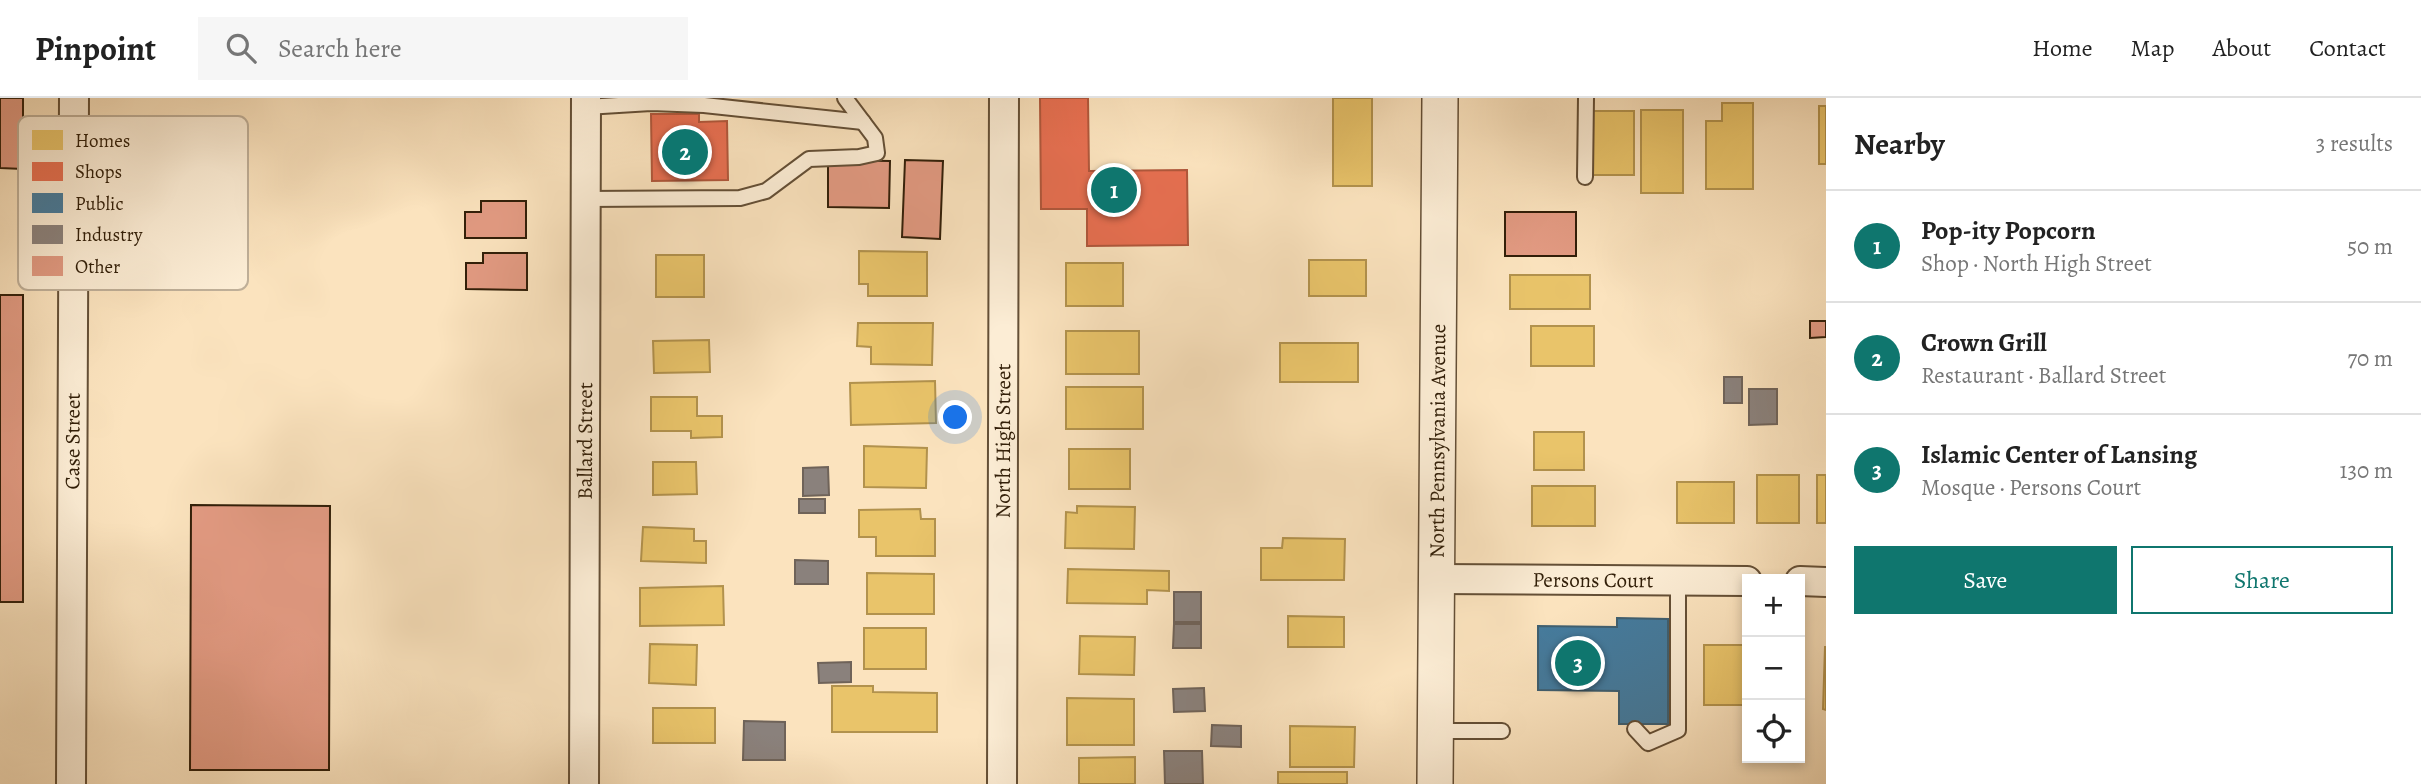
<!DOCTYPE html>
<html lang="en">
<head>
<meta charset="utf-8">
<style>
	:root { --surface:#fff; --page:#f6f6f6; --text:#222; --muted:#767676; --line:#e0e0e0; --accent:#0f766e }
	body { margin:0; font-family:Alegreya,serif; background:var(--page); color:var(--text) }
	.controls { position:absolute; right:21px; bottom:21px; display:grid; overflow:hidden; border-radius:0px; box-shadow:0 4px 10px #0003 }
	.controls button { width:63px; height:63px; display:grid; place-items:center; padding:0; border:0; border-bottom:2px solid var(--line); background:var(--surface); color:var(--text); font:35px sans-serif }
	.you { position:absolute; left:956px; top:320px; width:24px; height:24px; margin:-18px; border:5px solid #fff; border-radius:50%; background:#1a73e8; box-shadow:0 0 0 10px #1a73e833 }
	.badge { display:grid; place-items:center; width:46px; height:46px; border-radius:50%; background:var(--accent); color:#fff; font-size:23px; font-weight:700 }
	.pin { position:absolute; translate:-50% -50%; border:4px solid #fff; box-shadow:0 2px 7px #0006 }
	.list { margin:0; padding:0; list-style:none }
	h2 { display:flex; justify-content:space-between; align-items:center; height:91px; margin:0; padding:0 28px; font-size:30px }
	h2 small { font-size:23px; font-weight:400; color:var(--muted) }
	.list li { display:grid; grid-template-columns:46px 1fr auto; gap:21px; align-items:center; box-sizing:border-box; height:112px; padding:0 28px; border-top:2px solid var(--line) }
	.list b { display:block; font-size:26px; white-space:nowrap }
	.list p { margin:0; font-size:23px; white-space:nowrap; color:var(--muted) }
	.list em { font-size:23px; font-style:normal; color:var(--muted) }
	.actions { display:flex; gap:14px; padding:21px 28px }
	.actions a { flex:1; padding:16px 0; border:2px solid var(--accent); border-radius:0px; text-align:center; font-size:24px; color:var(--accent) }
	.actions .main { background:var(--accent); color:#fff }
	.icon { flex:none; width:38px; height:38px; fill:none; stroke:currentColor; stroke-width:2; stroke-linecap:round; stroke-linejoin:round }
	.map { position:relative; flex:none; width:1826px; height:686px; overflow:hidden }
	header { display:flex; align-items:center; gap:42px; box-sizing:border-box; height:98px; padding:0 35px; background:var(--surface); border-bottom:2px solid var(--line) }
	header strong { font-size:33px }
	nav { display:flex; gap:38px; margin-inline-start:auto; font-size:24px }
	.search { width:490px; height:63px; background:var(--page); display:flex; align-items:center; gap:18px; box-sizing:border-box; padding:0 24px; border-radius:0px; color:var(--muted); font-size:26px }
	main { display:flex }
	aside { flex:1; background:var(--surface) }
	.map>svg:first-child { display:block }
	.homes { fill:#e9c46a; stroke:#b2924d; stroke-width:2 }
	.shops { fill:#e76f51; stroke:#b0573b; stroke-width:2 }
	.public { fill:#457b9d; stroke:#3f5f70; stroke-width:2 }
	.industry { fill:#8a817c; stroke:#6f6359; stroke-width:2 }
	.building { fill:#e29a82; stroke:#311e08; stroke-width:2 }
	.lines { fill:none; stroke-linecap:round; stroke-linejoin:round }
	.service-casing { stroke:#644f36; stroke-width:18 }
	.minor-casing { stroke:#644f36; stroke-width:32 }
	.tertiary-casing { stroke:#644f36; stroke-width:38 }
	.service { stroke:#fcedd5; stroke-width:14 }
	.minor { stroke:#fcedd5; stroke-width:28 }
	.tertiary { stroke:#fcedd5; stroke-width:35 }
	.labels { text-anchor:middle; dominant-baseline:central; stroke-width:7; stroke-linejoin:round; paint-order:stroke }
	.street-label { font-size:21px; fill:#311e08; stroke:#fcedd5 }
	.key { fill:#fcedd5; stroke:#bfaf98; stroke-width:2 }
	.key-label { font-size:19px; fill:#311e08 }
</style>
</head>
<body>
<header>
<strong>Pinpoint</strong>
<div class="search"><svg class="icon" aria-label="search" viewBox="0 0 24 24"><circle cx="10" cy="10" r="6"/><path d="M15 15l6 6"/></svg>Search here</div>
<nav><a>Home</a><a>Map</a><a>About</a><a>Contact</a></nav>
</header>
<main>
<div class="map">
<svg width="1826" height="686" viewBox="0 0 1826 686">
	<rect width="100%" height="100%" fill="#fbe3be"/>
	<filter id="stains"><feTurbulence type="fractalNoise" baseFrequency=".00286" numOctaves="4"/><feColorMatrix values="0 0 0 0 .2 0 0 0 0 .09 0 0 0 0 .02 0 0 0 .5 -.17"/></filter>
	<radialGradient id="worn" r=".72"><stop offset=".6" stop-color="#630" stop-opacity="0"/><stop offset="1" stop-color="#630" stop-opacity=".3"/></radialGradient>
	<g class="homes">
		<rect x="1333" y="0" width="39" height="88"/>
		<polygon points="1722,5 1753,5 1753,91 1706,91 1706,23 1722,23"/>
		<rect x="1819" y="8" width="7" height="58"/>
		<rect x="1641" y="12" width="42" height="83"/>
		<rect x="1590" y="13" width="44" height="64"/>
		<polygon points="859,153 927,154 927,198 868,198 868,186 859,186"/>
		<rect x="656" y="157" width="48" height="42"/>
		<rect x="1309" y="162" width="57" height="36"/>
		<rect x="1066" y="165" width="57" height="43"/>
		<rect x="1510" y="177" width="80" height="34"/>
		<polygon points="858,225 933,225 932,267 871,266 871,249 857,248"/>
		<rect x="1531" y="228" width="63" height="40"/>
		<rect x="1066" y="233" width="73" height="43"/>
		<polygon points="709,242 710,274 654,275 653,243"/>
		<rect x="1280" y="245" width="78" height="39"/>
		<polygon points="935,283 936,325 851,327 850,285"/>
		<rect x="1066" y="289" width="77" height="42"/>
		<polygon points="651,299 697,299 697,318 722,318 722,339 691,340 691,333 651,333"/>
		<rect x="1534" y="334" width="50" height="38"/>
		<polygon points="864,348 927,350 926,390 864,389"/>
		<rect x="1069" y="351" width="61" height="40"/>
		<polygon points="653,364 696,364 697,396 653,397"/>
		<rect x="1757" y="377" width="42" height="48"/>
		<rect x="1817" y="377" width="9" height="48"/>
		<rect x="1677" y="384" width="57" height="41"/>
		<rect x="1532" y="388" width="63" height="40"/>
		<polygon points="1077,408 1135,409 1134,451 1065,450 1066,414 1077,415"/>
		<polygon points="920,411 921,421 935,421 935,458 876,458 876,439 859,439 859,412"/>
		<polygon points="643,429 694,431 694,443 706,443 706,465 641,463"/>
		<polygon points="1283,440 1345,441 1344,482 1261,482 1261,450 1282,450"/>
		<polygon points="1068,471 1169,473 1169,493 1147,492 1147,506 1067,505"/>
		<polygon points="867,475 934,476 934,516 867,516"/>
		<polygon points="723,488 724,527 640,528 640,490"/>
		<polygon points="1288,518 1344,519 1344,549 1288,549"/>
		<rect x="864" y="530" width="62" height="41"/>
		<polygon points="1080,538 1135,539 1134,577 1079,576"/>
		<polygon points="650,546 697,547 696,587 649,585"/>
		<rect x="1704" y="547" width="40" height="60"/>
		<polygon points="1825,549 1826,549 1826,612 1823,611"/>
		<polygon points="832,588 873,588 873,594 937,595 937,634 832,634"/>
		<polygon points="1067,600 1134,601 1134,647 1067,647"/>
		<rect x="653" y="610" width="62" height="35"/>
		<polygon points="1290,628 1355,629 1354,669 1290,669"/>
		<polygon points="1135,659 1135,686 1079,686 1079,660"/>
		<rect x="1278" y="674" width="69" height="12"/>
	</g>
	<g class="shops">
		<polygon points="1040,0 1088,0 1089,73 1187,72 1188,147 1087,148 1087,111 1041,111"/>
		<polygon points="651,16 699,16 699,24 727,23 728,82 652,83"/>
	</g>
	<polygon class="public" points="1617,520 1668,521 1668,626 1619,626 1619,593 1538,592 1538,528 1617,529"/>
	<g class="industry">
		<rect x="1724" y="279" width="18" height="26"/>
		<polygon points="1749,291 1777,291 1777,326 1749,327"/>
		<polygon points="828,369 829,397 803,398 803,370"/>
		<rect x="799" y="401" width="26" height="14"/>
		<polygon points="795,462 828,463 828,486 795,486"/>
		<rect x="1174" y="494" width="27" height="30"/>
		<polygon points="1174,526 1201,526 1201,550 1173,550"/>
		<polygon points="851,564 851,584 819,585 818,565"/>
		<polygon points="1204,590 1205,613 1174,614 1173,591"/>
		<polygon points="744,623 785,624 785,662 743,662"/>
		<polygon points="1212,627 1241,628 1241,649 1211,648"/>
		<polygon points="1164,653 1202,653 1203,686 1165,686"/>
	</g>
	<g class="building">
		<polygon points="0,0 23,0 23,71 0,70"/>
		<polygon points="828,62 890,63 889,110 828,109"/>
		<polygon points="905,62 943,63 940,141 902,139"/>
		<polygon points="481,103 526,103 526,140 465,140 465,114 481,114"/>
		<rect x="1505" y="114" width="71" height="44"/>
		<polygon points="483,155 527,155 527,192 466,191 466,165 483,165"/>
		<rect x="0" y="197" width="23" height="307"/>
		<polygon points="1810,223 1826,223 1826,239 1810,240"/>
		<polygon points="191,407 330,408 329,672 190,672"/>
	</g>
	<g class="lines">
		<defs>
			<g id="service">
				<polyline points="586,9 651,5 704,7 863,24"/>
				<polyline points="1585,79 1586,0"/>
				<polyline points="586,101 740,100 766,93 809,61 859,59 877,55 875,40 845,0"/>
				<polyline points="1635,631 1648,645 1678,632 1678,482"/>
				<polyline points="1436,633 1502,633"/>
			</g>
			<g id="minor">
				<path id="s1" d="M 1437,481 L 1747,483"/>
				<polyline points="1800,483 1826,484"/>
				<path id="s2" d="M 71,686 L 74,0"/>
				<path id="s3" d="M 584,686 L 586,0"/>
				<path id="s4" d="M 1002,686 L 1004,0"/>
			</g>
			<g id="tertiary">
				<path id="s5" d="M 1435,686 L 1440,0"/>
			</g>
		</defs>
		<use href="#service" class="service-casing"/>
		<use href="#minor" class="minor-casing"/>
		<use href="#tertiary" class="tertiary-casing"/>
		<use href="#service" class="service"/>
		<use href="#minor" class="minor"/>
		<use href="#tertiary" class="tertiary"/>
	</g>
	<g class="labels">
		<g class="street-label">
			<text stroke="none"><textPath href="#s2" startOffset="343">Case Street</textPath></text>
			<text stroke="none"><textPath href="#s3" startOffset="343">Ballard Street</textPath></text>
			<text stroke="none"><textPath href="#s4" startOffset="343">North High Street</textPath></text>
			<text stroke="none"><textPath href="#s5" startOffset="343">North Pennsylvania Avenue</textPath></text>
			<text stroke="none"><textPath href="#s1" startOffset="156">Persons Court</textPath></text>
		</g>
	</g>
	<rect x="18" y="18" width="230" height="174" rx="10" class="key"/>
	<rect x="32" y="32" width="31" height="20" fill="#e9c46a"/>
	<rect x="32" y="64" width="31" height="19" fill="#e76f51"/>
	<rect x="32" y="95" width="31" height="20" fill="#457b9d"/>
	<rect x="32" y="127" width="31" height="19" fill="#8a817c"/>
	<rect x="32" y="158" width="31" height="20" fill="#e29a82"/>
	<g class="key-label">
		<text x="75" y="49">Homes</text>
		<text x="75" y="80">Shops</text>
		<text x="75" y="112">Public</text>
		<text x="75" y="143">Industry</text>
		<text x="75" y="175">Other</text>
	</g>
	<rect width="100%" height="100%" filter="url(#stains)"/>
	<rect width="100%" height="100%" fill="url(#worn)"/>
</svg>
<div class="controls">
<button>+</button>
<button>−</button>
<button><svg class="icon" aria-label="locate" viewBox="0 0 24 24"><circle cx="12" cy="12" r="6"/><path d="M12 2v4M12 18v4M2 12h4M18 12h4"/></svg></button>
</div>
<div class="you"></div>
<div class="pin badge" style="left:1114px;top:92px">1</div>
<div class="pin badge" style="left:685px;top:54px">2</div>
<div class="pin badge" style="left:1578px;top:565px">3</div>
</div>
<aside>
<h2>Nearby<small>3 results</small></h2>
<ul class="list">
<li><span class="badge">1</span><div><b>Pop-ity Popcorn</b><p>Shop · North High Street</p></div><em>50 m</em></li>
<li><span class="badge">2</span><div><b>Crown Grill</b><p>Restaurant · Ballard Street</p></div><em>70 m</em></li>
<li><span class="badge">3</span><div><b>Islamic Center of Lansing</b><p>Mosque · Persons Court</p></div><em>130 m</em></li>
</ul>
<div class="actions"><a class="main">Save</a><a>Share</a></div>
</aside>
</main>
</body>
</html>
